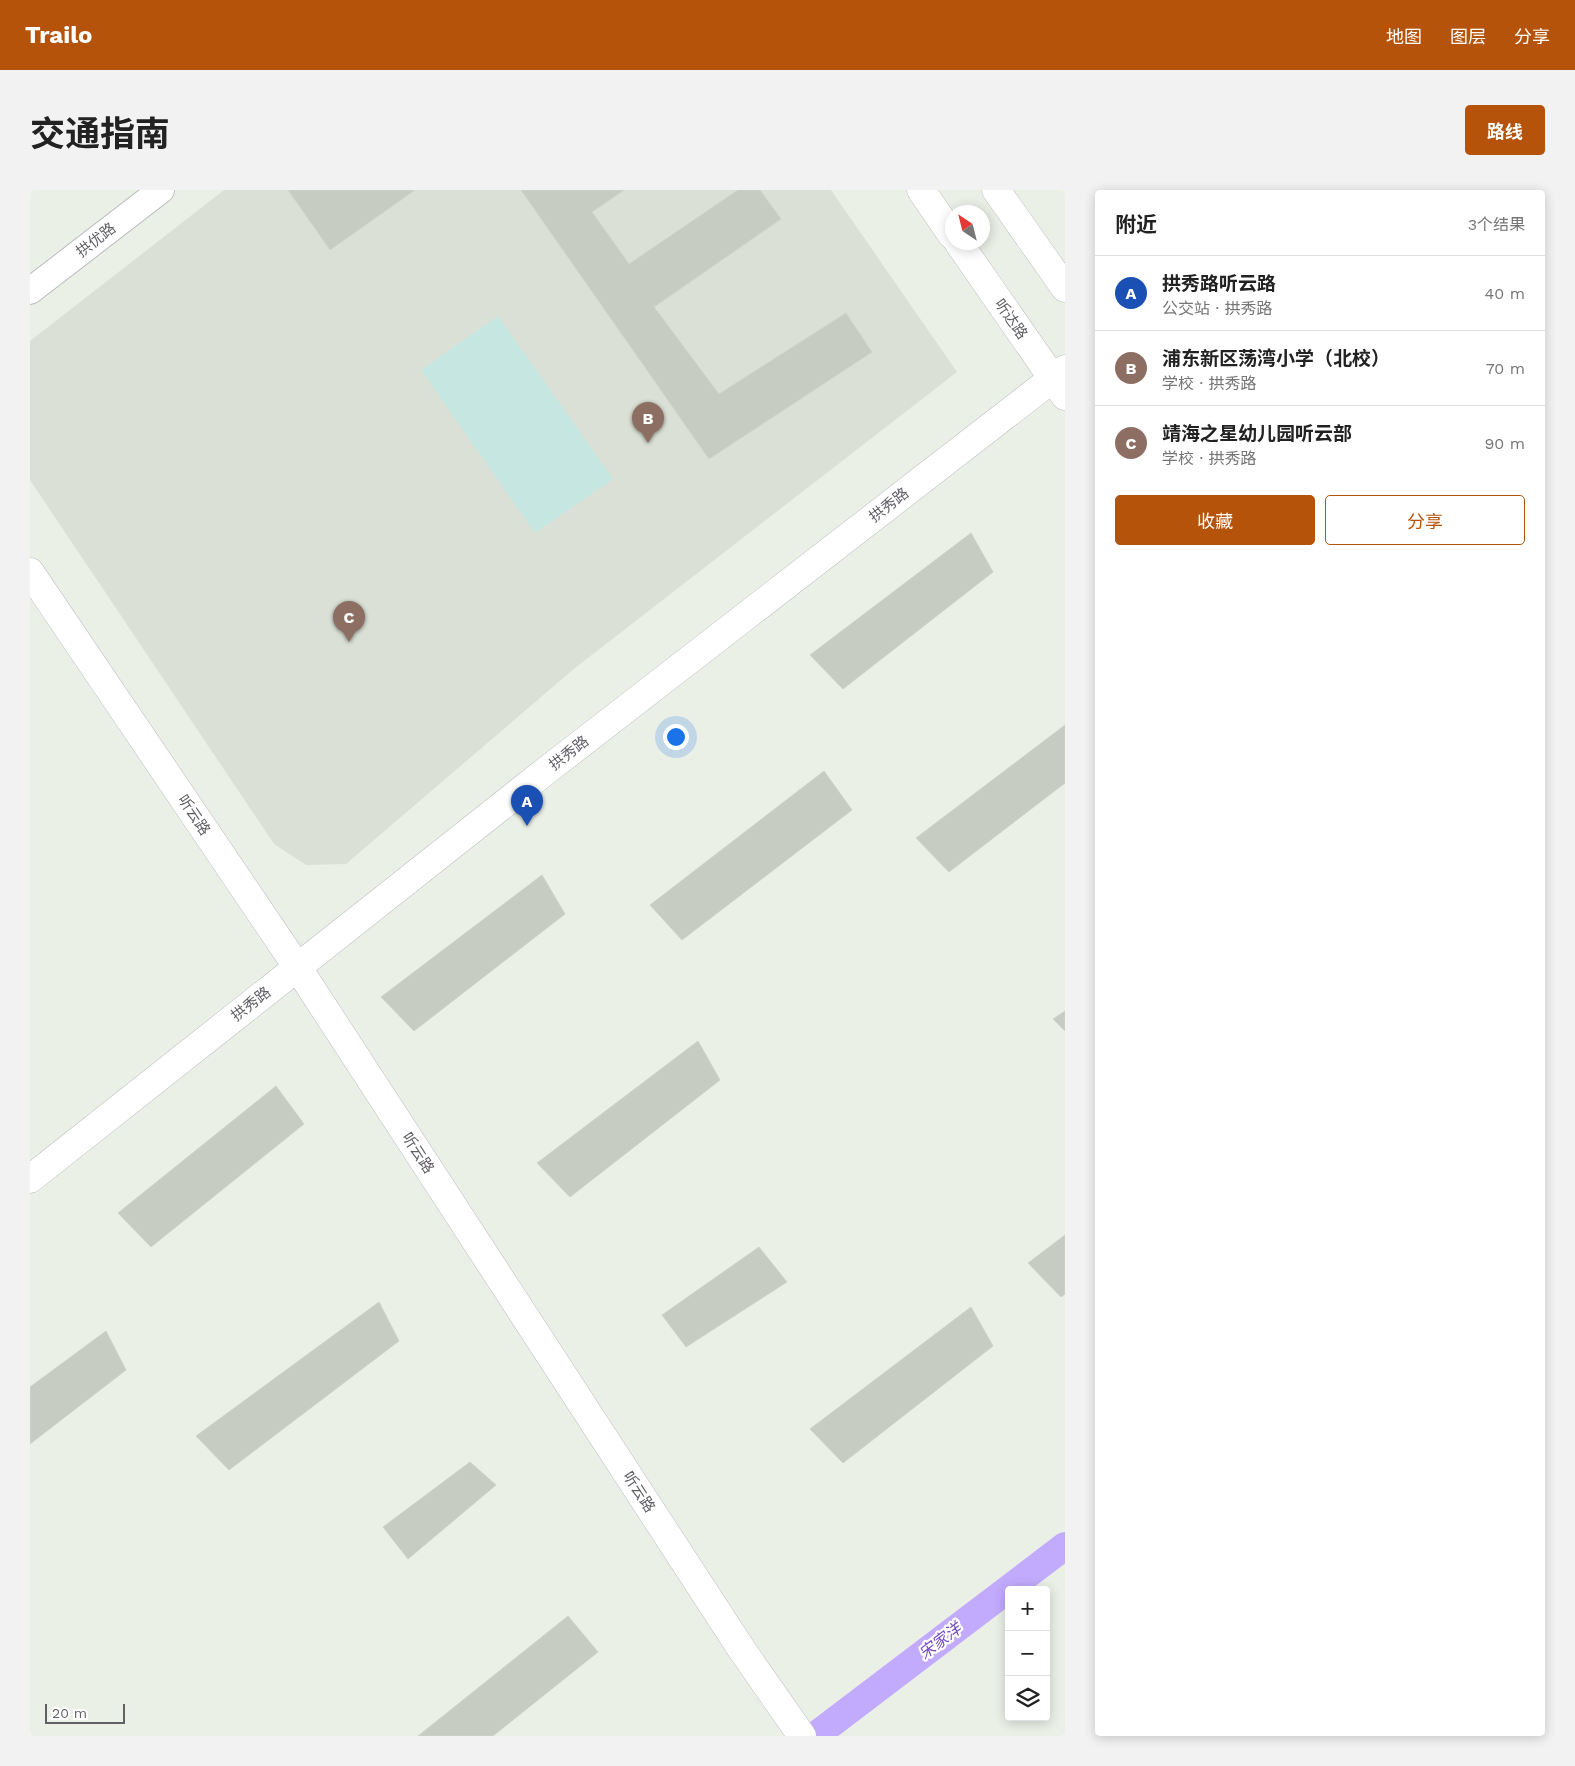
<!DOCTYPE html>
<html lang="zh">
<head>
<meta charset="utf-8">
<style>
	:root { --surface:#fff; --page:#f2f2f2; --text:#222; --muted:#767676; --line:#e0e0e0; --accent:#b45309 }
	body { margin:0; font-family:"Work Sans","Noto Sans SC",sans-serif; background:var(--page); color:var(--text) }
	.controls { position:absolute; right:15px; bottom:15px; display:grid; overflow:hidden; border-radius:5px; box-shadow:0 2px 12px #0003 }
	.controls button { width:45px; height:45px; display:grid; place-items:center; padding:0; border:0; border-bottom:1px solid var(--line); background:var(--surface); color:var(--text); font:25px sans-serif }
	.compass { position:absolute; left:915px; top:15px; width:45px; height:45px; border-radius:50%; background:var(--surface); box-shadow:0 2px 12px #0003; rotate:325deg }
	.scale { position:absolute; left:15px; bottom:12px; width:80px; box-sizing:border-box; padding-left:5px; border:2px solid #625f67; border-top:0; font-size:14px; line-height:18px; white-space:nowrap; color:#625f67; -webkit-text-stroke:4px #fff; paint-order:stroke }
	.you { position:absolute; left:645px; top:546px; width:18px; height:18px; margin:-12px; border:4px solid #fff; border-radius:50%; background:#1a73e8; box-shadow:0 0 0 8px #1a73e833 }
	.badge { display:grid; place-items:center; width:32px; height:32px; border-radius:50%; background:var(--accent); color:#fff; font-size:16px; font-weight:700 }
	.pin { position:absolute; translate:-50% -41px; filter:drop-shadow(0 1px 2px #0008) }
	.pin::after { content:''; position:absolute; top:26px; width:18px; height:15px; background:inherit; clip-path:polygon(0 0,100% 0,50% 100%) }
	.list { margin:0; padding:0; list-style:none }
	h2 { display:flex; justify-content:space-between; align-items:center; height:65px; margin:0; padding:0 20px; font-size:21px }
	h2 small { font-size:16px; font-weight:400; color:var(--muted) }
	.list li { display:grid; grid-template-columns:32px 1fr auto; gap:15px; align-items:center; box-sizing:border-box; height:75px; padding:0 20px; border-top:1px solid var(--line) }
	.list b { display:block; font-size:19px; white-space:nowrap }
	.list p { margin:0; font-size:16px; white-space:nowrap; color:var(--muted) }
	.list em { font-size:16px; font-style:normal; color:var(--muted) }
	.actions { display:flex; gap:10px; padding:15px 20px }
	.actions a { flex:1; padding:11px 0; border:1px solid var(--accent); border-radius:5px; text-align:center; font-size:18px; color:var(--accent) }
	.actions .main { background:var(--accent); color:#fff }
	.icon { flex:none; width:28px; height:28px; fill:none; stroke:currentColor; stroke-width:2; stroke-linecap:round; stroke-linejoin:round }
	.map { position:relative; flex:none; width:1035px; height:1546px; overflow:hidden; border-radius:5px }
	header { display:flex; align-items:center; gap:30px; box-sizing:border-box; height:70px; padding:0 25px; background:var(--accent); color:#fff }
	header strong { font-size:24px }
	nav { display:flex; gap:28px; margin-inline-start:auto; font-size:18px }
	.intro { display:flex; align-items:center; justify-content:space-between; box-sizing:border-box; height:120px; padding:0 30px }
	h1 { margin:0; font-size:35px }
	.button { padding:12px 22px; border-radius:5px; background:var(--accent); color:#fff; font-size:18px; font-weight:700 }
	main { display:flex; gap:30px; padding:0 30px }
	aside { flex:1; background:var(--surface); border-radius:5px; box-shadow:0 2px 12px #0003 }
	.map>svg:first-child { display:block }
	.education { fill:#dae0d5 }
	.green { fill:#c5e6e1 }
	.lines { fill:none; stroke-linecap:round; stroke-linejoin:round }
	.canal { stroke:#c2abfc; stroke-width:28 }
	.building { fill:#c7ccc3; stroke:#cdd5c6 }
	.street-casing { stroke:#bcb9c0; stroke-width:28 }
	.secondary-casing { stroke:#c0bcc4; stroke-width:29 }
	.street { stroke:#fff; stroke-width:26 }
	.secondary { stroke:#fff; stroke-width:28 }
	.labels { text-anchor:middle; dominant-baseline:central; stroke-width:4.5; stroke-linejoin:round; paint-order:stroke }
	.street-label { font-size:15px; fill:#625f67; stroke:#fff }
	.water-label { font-size:16px; font-style:italic; fill:#764dc0; stroke:#fff }
</style>
</head>
<body>
<header>
<strong>Trailo</strong>
<nav><a>地图</a><a>图层</a><a>分享</a></nav>
</header>
<div class="intro"><h1>交通指南</h1><a class="button">路线</a></div>
<main>
<div class="map">
<svg width="1035" height="1546" viewBox="0 0 1035 1546">
	<rect width="100%" height="100%" fill="#ebf0e7"/>
	<polygon class="education" points="194,0 801,0 927,182 545,478 316,674 276,675 244,654 0,290 0,151"/>
	<polygon class="green" points="468,126 583,289 505,343 391,180"/>
	<g class="lines">
		<polyline class="canal" points="785,1546 1035,1356"/>
	</g>
	<g class="building">
		<polygon points="258,0 385,0 300,60"/>
		<polygon points="491,0 594,0 562,22 599,74 708,0 730,0 751,29 624,117 689,204 816,123 842,162 679,269"/>
		<polygon points="941,343 963,382 813,499 780,465"/>
		<polygon points="1035,535 1035,593 919,682 886,648"/>
		<polygon points="794,581 822,620 652,750 620,715"/>
		<polygon points="512,685 535,724 384,841 351,807"/>
		<polygon points="1035,821 1035,841 1023,829"/>
		<polygon points="668,851 690,890 540,1007 507,973"/>
		<polygon points="246,896 274,934 121,1057 88,1023"/>
		<polygon points="1035,1045 1035,1104 1031,1107 998,1073"/>
		<polygon points="729,1057 757,1092 656,1157 632,1125"/>
		<polygon points="349,1112 369,1151 199,1280 166,1246"/>
		<polygon points="941,1117 963,1156 813,1273 780,1239"/>
		<polygon points="76,1141 96,1180 0,1254 0,1197"/>
		<polygon points="440,1272 466,1295 378,1369 353,1337"/>
		<polygon points="538,1426 568,1462 463,1546 388,1546"/>
	</g>
	<g class="lines">
		<defs>
			<polyline id="street" points="0,101 131,0"/>
			<g id="secondary">
				<polyline points="891,0 922,45"/>
				<polyline points="966,0 1035,98"/>
				<polyline points="928,52 1035,206"/>
				<polyline points="0,382 268,778 712,1460 772,1546"/>
				<polyline points="0,989 517,580 1035,179"/>
			</g>
		</defs>
		<use href="#street" class="street-casing"/>
		<use href="#secondary" class="secondary-casing"/>
		<use href="#street" class="street"/>
		<use href="#secondary" class="secondary"/>
	</g>
	<g class="labels">
		<g class="street-label">
			<text transform="translate(66 50) rotate(-38)">拱优路</text>
			<text transform="translate(981 129) rotate(55)">听达路</text>
			<text transform="translate(859 315) rotate(-38)">拱秀路</text>
			<text transform="translate(539 563) rotate(-38)">拱秀路</text>
			<text transform="translate(164 625) rotate(56)">听云路</text>
			<text transform="translate(221 814) rotate(-38)">拱秀路</text>
			<text transform="translate(388 963) rotate(57)">听云路</text>
			<text transform="translate(609 1302) rotate(57)">听云路</text>
		</g>
		<g class="water-label">
			<text transform="translate(910 1451) rotate(-37)">宋家洋</text>
		</g>
	</g>
</svg>
<div class="controls">
<button>+</button>
<button>−</button>
<button><svg class="icon" aria-label="layers" viewBox="0 0 24 24"><path d="M12 4l9 5-9 5-9-5zM3 14l9 5 9-5"/></svg></button>
</div>
<svg class="compass" viewBox="-18 -18 36 36"><path d="M0-13l5 13h-10z" fill="#e53935"/><path d="M0 13l5-13h-10z" fill="#767676"/></svg>
<div class="scale">20 m</div>
<div class="you"></div>
<div class="pin badge" style="left:497px;top:636px;background:#1a4fb4">A</div>
<div class="pin badge" style="left:618px;top:253px;background:#8d6e63">B</div>
<div class="pin badge" style="left:319px;top:452px;background:#8d6e63">C</div>
</div>
<aside>
<h2>附近<small>3个结果</small></h2>
<ul class="list">
<li><span class="badge" style="background:#1a4fb4">A</span><div><b>拱秀路听云路</b><p>公交站 · 拱秀路</p></div><em>40 m</em></li>
<li><span class="badge" style="background:#8d6e63">B</span><div><b>浦东新区荡湾小学（北校）</b><p>学校 · 拱秀路</p></div><em>70 m</em></li>
<li><span class="badge" style="background:#8d6e63">C</span><div><b>靖海之星幼儿园听云部</b><p>学校 · 拱秀路</p></div><em>90 m</em></li>
</ul>
<div class="actions"><a class="main">收藏</a><a>分享</a></div>
</aside>
</main>
</body>
</html>
